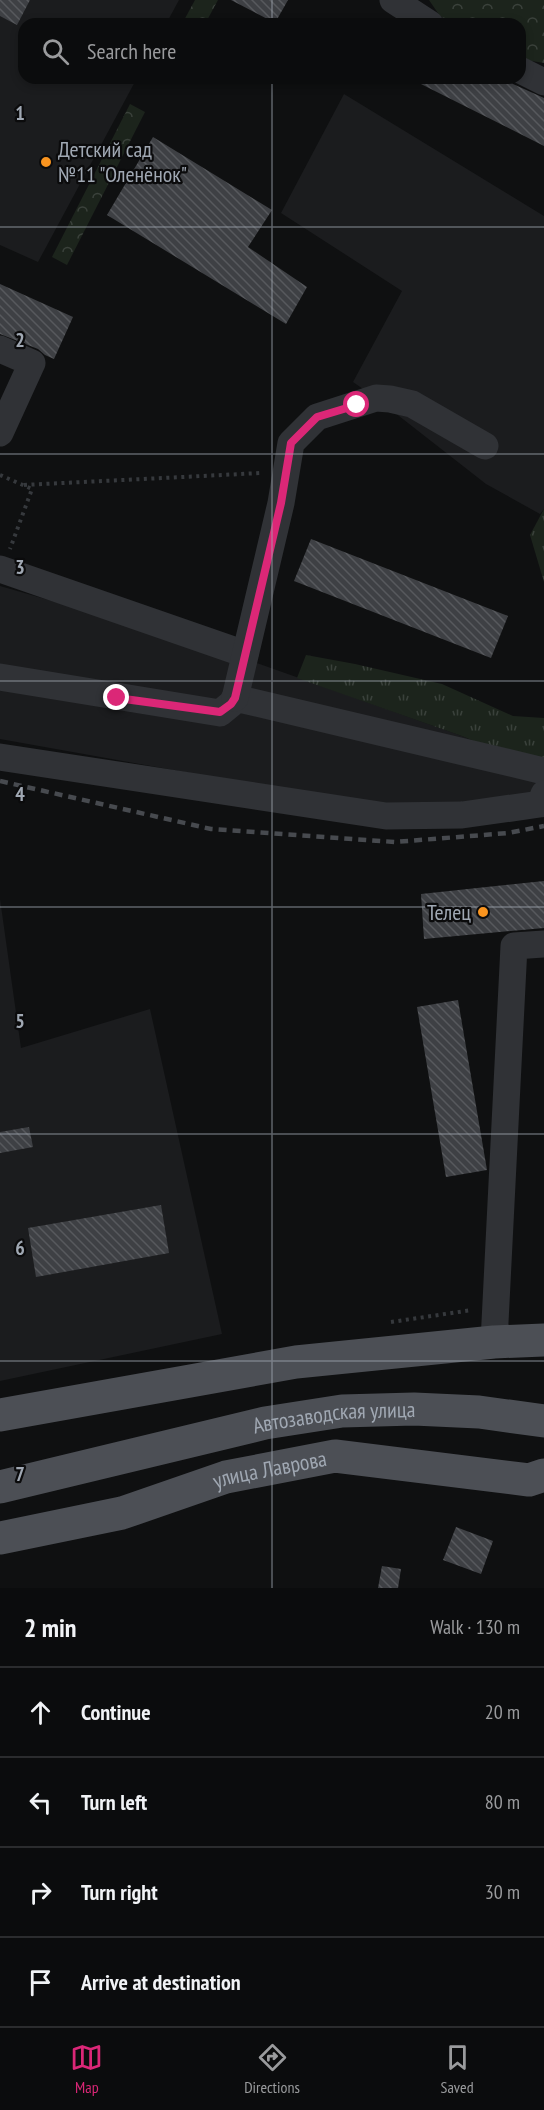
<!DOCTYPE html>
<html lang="en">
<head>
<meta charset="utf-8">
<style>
	:root { --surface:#0b0c0d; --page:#191a1b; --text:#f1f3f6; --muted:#9a9b9d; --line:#2b2c2e; --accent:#db2777 }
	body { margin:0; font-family:"PT Sans Narrow",sans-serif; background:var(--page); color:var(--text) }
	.stop { position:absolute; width:18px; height:18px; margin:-14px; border:4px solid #db2777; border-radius:50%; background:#fff }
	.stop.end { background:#db2777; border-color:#fff; box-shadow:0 2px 6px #0008 }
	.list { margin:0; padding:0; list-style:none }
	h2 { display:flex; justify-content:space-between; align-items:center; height:78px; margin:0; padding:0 24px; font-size:26px }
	h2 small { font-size:20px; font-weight:400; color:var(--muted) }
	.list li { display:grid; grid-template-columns:39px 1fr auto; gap:18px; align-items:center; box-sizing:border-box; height:90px; padding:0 24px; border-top:2px solid var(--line) }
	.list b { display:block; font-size:22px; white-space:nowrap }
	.list em { font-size:20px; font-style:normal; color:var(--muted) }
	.icon { flex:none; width:33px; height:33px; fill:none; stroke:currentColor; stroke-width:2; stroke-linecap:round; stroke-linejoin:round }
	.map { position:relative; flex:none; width:544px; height:1588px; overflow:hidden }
	.search { position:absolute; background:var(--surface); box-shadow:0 3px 9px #0003; left:18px; right:18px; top:18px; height:66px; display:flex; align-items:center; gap:15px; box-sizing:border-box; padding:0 21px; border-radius:18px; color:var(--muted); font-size:22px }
	.sheet { height:438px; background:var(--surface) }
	nav { display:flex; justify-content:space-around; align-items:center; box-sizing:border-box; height:84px; border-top:2px solid var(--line); background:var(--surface); font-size:16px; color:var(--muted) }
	nav a { display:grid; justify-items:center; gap:3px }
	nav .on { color:var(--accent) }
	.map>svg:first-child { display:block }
	.built { fill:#1b1c1e }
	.grass { fill:url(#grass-tufts) }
	.forest { fill:url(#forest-crowns) }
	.building { fill:url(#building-back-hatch) }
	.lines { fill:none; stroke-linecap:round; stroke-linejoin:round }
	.path { stroke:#36393d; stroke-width:4; stroke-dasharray:3 4.5; stroke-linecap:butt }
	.minor { stroke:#303236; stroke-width:27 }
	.major { stroke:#4c4f55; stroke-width:33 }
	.rail { stroke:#474a4f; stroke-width:4.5; stroke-dasharray:8 6; stroke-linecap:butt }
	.route { stroke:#db2777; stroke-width:8 }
	.grid { fill:none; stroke:#a0a8b3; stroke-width:1.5; stroke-opacity:0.55 }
	.poi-dot { fill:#f9941f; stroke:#0b0b0c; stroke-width:2 }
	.labels { text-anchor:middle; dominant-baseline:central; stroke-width:4.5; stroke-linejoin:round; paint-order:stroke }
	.poi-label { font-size:22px; fill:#a0a8b3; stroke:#0b0b0c; text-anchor:start }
	.street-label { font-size:22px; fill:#a0a8b3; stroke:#0b0b0c }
	.grid-label { font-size:20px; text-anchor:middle; font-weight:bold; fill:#a0a8b3; stroke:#0b0b0c; stroke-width:4.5; stroke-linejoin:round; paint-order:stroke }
</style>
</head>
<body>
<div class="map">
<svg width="544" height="1588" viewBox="0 0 544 1588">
	<defs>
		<pattern id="grass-tufts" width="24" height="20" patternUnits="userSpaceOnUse" patternTransform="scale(1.5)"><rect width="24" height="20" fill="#1c241c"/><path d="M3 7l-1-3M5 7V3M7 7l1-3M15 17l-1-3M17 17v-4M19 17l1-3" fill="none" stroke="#3a413b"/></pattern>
		<pattern id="forest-crowns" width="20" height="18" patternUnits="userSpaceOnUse" patternTransform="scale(1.5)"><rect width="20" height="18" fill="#1c241c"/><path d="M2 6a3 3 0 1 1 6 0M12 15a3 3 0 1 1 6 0" fill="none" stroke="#3a413b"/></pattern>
		<pattern id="building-back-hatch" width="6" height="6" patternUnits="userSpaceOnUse" patternTransform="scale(1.5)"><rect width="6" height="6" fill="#3e4044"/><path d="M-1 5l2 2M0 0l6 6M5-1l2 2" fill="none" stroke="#57595d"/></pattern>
	</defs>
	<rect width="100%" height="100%" fill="#0f1011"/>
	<g class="built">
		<polygon points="0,0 179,0 166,24 24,24 24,78 137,78 38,262 0,245"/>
		<polygon points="344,94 544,216 544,509 540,514 486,484 376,398 353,382 402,291 281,213"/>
		<polygon points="0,586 206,645 462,736 544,770 544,802 402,811 0,739"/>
		<polygon points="0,899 21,1048 150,1009 222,1334 0,1381"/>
	</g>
	<g class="grass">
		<polygon points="544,509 544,582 530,535"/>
		<polygon points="306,655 355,664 442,684 513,716 544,718 544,770 462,736 297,678"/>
	</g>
	<g class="forest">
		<polygon points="195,0 218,0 205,24 182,24"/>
		<polygon points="429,0 544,0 544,63 520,59 520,24 453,24 440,16"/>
		<polygon points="130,104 145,112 67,265 52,257"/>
	</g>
	<g class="building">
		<polygon points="0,0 30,0 17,25 0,16"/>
		<polygon points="231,0 288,0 275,23"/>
		<polygon points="409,78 507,78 513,84 544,98 544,146"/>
		<polygon points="153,137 272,210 248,247 307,287 286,324 107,215"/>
		<polygon points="0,284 73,317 54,359 45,355 38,349 0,334"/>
		<polygon points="311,539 508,616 491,658 294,581"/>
		<polygon points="544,881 544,928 424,939 421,894"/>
		<polygon points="458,1000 487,1170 446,1177 417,1007"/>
		<polygon points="29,1127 33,1147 0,1153 0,1132"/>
		<polygon points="161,1205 169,1253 36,1277 28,1228"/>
		<polygon points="456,1527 493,1541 481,1574 443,1560"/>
		<polygon points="382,1566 401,1569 398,1588 378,1588"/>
	</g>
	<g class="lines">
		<g class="path">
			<polyline points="0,475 32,489 10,549"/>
			<polyline points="24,485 261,473"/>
			<polyline points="391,1322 472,1310"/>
		</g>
		<g class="minor">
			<polyline points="393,0 430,24"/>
			<polyline points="520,70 544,82"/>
			<polyline points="0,349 32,363 0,433"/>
			<polyline points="0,569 245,654"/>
			<polyline points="0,677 220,713 231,704 235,698 544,771"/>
			<polyline points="235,698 281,503 291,443 317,417 376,398 390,399 412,404 485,446"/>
			<polyline points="0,757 386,816 462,815 540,804 544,794"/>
			<polyline points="494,1342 514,946 544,944"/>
		</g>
		<g class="major">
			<polyline points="0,1415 296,1362 494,1342 544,1340"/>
			<path id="s1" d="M 0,1487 L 265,1423 L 342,1411 L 414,1409 L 479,1412 L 544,1421"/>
			<path id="s2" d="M 0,1538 L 122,1513 L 226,1477 L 335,1456 L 529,1480 L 544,1475"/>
		</g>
		<polyline class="rail" points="0,781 211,829 395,842 508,833 544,826"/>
	</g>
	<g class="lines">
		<polyline class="route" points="117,698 220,712 231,704 235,698 281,503 291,443 317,417 357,405"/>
	</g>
	<path class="grid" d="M 272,0 L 272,24M 272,78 L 272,1588M 0,227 L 544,227M 0,454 L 544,454M 0,681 L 544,681M 0,907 L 544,907M 0,1134 L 544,1134M 0,1361 L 544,1361"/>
	<g class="poi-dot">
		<circle cx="46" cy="162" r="6"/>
		<circle cx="483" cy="912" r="6"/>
	</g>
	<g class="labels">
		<g class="poi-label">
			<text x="58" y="149">Детский сад<tspan x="58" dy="25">№11 "Оленёнок"</tspan></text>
			<text x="471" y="912" text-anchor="end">Телец</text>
		</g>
		<g class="street-label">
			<text stroke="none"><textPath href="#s1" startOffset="342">Автозаводская улица</textPath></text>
			<text stroke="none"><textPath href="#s2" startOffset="279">улица Лаврова</textPath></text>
		</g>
	</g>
	<g class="grid-label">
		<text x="20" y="120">1</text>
		<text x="20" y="347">2</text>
		<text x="20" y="574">3</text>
		<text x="20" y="801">4</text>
		<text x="20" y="1028">5</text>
		<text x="20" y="1255">6</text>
		<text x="20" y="1481">7</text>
	</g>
</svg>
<div class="stop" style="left:357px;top:405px"></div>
<div class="stop end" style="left:117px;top:698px"></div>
<div class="search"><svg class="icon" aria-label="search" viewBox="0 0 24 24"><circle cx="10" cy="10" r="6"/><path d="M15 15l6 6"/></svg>Search here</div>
</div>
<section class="sheet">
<h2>2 min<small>Walk · 130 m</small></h2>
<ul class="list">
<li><svg class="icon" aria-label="ahead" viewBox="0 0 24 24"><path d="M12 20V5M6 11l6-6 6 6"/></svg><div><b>Continue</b></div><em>20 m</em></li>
<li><svg class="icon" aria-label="left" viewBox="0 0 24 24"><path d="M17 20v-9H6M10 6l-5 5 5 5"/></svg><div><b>Turn left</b></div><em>80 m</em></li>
<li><svg class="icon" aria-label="right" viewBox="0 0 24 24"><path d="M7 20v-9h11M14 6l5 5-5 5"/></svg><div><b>Turn right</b></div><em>30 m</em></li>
<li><svg class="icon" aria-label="arrive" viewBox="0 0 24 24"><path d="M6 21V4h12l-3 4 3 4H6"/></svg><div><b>Arrive at destination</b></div></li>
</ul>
</section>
<nav>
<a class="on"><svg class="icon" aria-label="map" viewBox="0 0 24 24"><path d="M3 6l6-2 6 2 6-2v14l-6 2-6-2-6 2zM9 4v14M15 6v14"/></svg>Map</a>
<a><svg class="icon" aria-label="directions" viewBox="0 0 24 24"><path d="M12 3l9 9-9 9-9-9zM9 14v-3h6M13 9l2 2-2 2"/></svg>Directions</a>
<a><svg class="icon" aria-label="saved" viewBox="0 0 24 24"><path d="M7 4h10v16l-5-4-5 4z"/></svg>Saved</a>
</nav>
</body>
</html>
